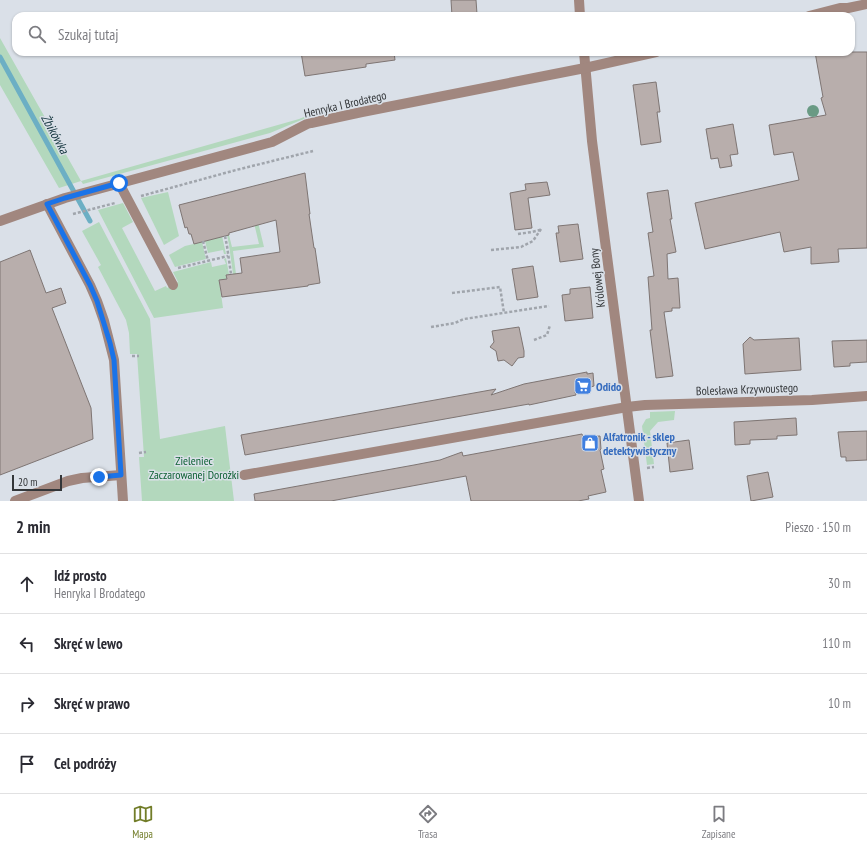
<!DOCTYPE html>
<html lang="pl">
<head>
<meta charset="utf-8">
<style>
	:root { --surface:#fff; --page:#f7f7f7; --text:#2b2b33; --muted:#7c7c81; --line:#e1e1e2; --accent:#727d29 }
	body { margin:0; font-family:"PT Sans Narrow",sans-serif; background:var(--page); color:var(--text) }
	.scale { position:absolute; left:12px; bottom:10px; width:50px; box-sizing:border-box; padding-left:4px; border:2px solid #333639; border-top:0; font-size:11px; line-height:14px; white-space:nowrap; color:#333639; -webkit-text-stroke:3px #dae0e8; paint-order:stroke }
	.stop { position:absolute; width:12px; height:12px; margin:-9px; border:3px solid #1a73e8; border-radius:50%; background:#fff }
	.stop.end { background:#1a73e8; border-color:#fff; box-shadow:0 1px 4px #0008 }
	.list { margin:0; padding:0; list-style:none }
	h2 { display:flex; justify-content:space-between; align-items:center; height:52px; margin:0; padding:0 16px; font-size:17px }
	h2 small { font-size:13px; font-weight:400; color:var(--muted) }
	.list li { display:grid; grid-template-columns:26px 1fr auto; gap:12px; align-items:center; box-sizing:border-box; height:60px; padding:0 16px; border-top:1px solid var(--line) }
	.list b { display:block; font-size:15px; white-space:nowrap }
	.list p { margin:0; font-size:13px; white-space:nowrap; color:var(--muted) }
	.list em { font-size:13px; font-style:normal; color:var(--muted) }
	.icon { flex:none; width:22px; height:22px; fill:none; stroke:currentColor; stroke-width:2; stroke-linecap:round; stroke-linejoin:round }
	.map { position:relative; flex:none; width:867px; height:501px; overflow:hidden }
	.search { position:absolute; background:var(--surface); box-shadow:0 1px 3px #0004; left:12px; right:12px; top:12px; height:44px; display:flex; align-items:center; gap:10px; box-sizing:border-box; padding:0 14px; border-radius:12px; color:var(--muted); font-size:15px }
	.sheet { height:292px; background:var(--surface) }
	nav { display:flex; justify-content:space-around; align-items:center; box-sizing:border-box; height:56px; border-top:1px solid var(--line); background:var(--surface); font-size:11px; color:var(--muted) }
	nav a { display:grid; justify-items:center; gap:2px }
	nav .on { color:var(--accent) }
	.map>svg:first-child { display:block }
	.green { fill:#b3d8bd }
	.lines { fill:none; stroke-linecap:round; stroke-linejoin:round }
	.stream { stroke:#6cafc4; stroke-width:5 }
	.building { fill:#b8aeac; stroke:#7e7573 }
	.path { stroke:#a0a5ac; stroke-width:2.5; stroke-dasharray:3 2; stroke-linecap:butt }
	.minor { stroke:#a1877f; stroke-width:10 }
	.tree { fill:#699a84 }
	.route { stroke:#1a73e8; stroke-width:5 }
	.labels { text-anchor:middle; dominant-baseline:central; stroke-width:3; stroke-linejoin:round; paint-order:stroke }
	.street-label { font-size:12px; fill:#333639; stroke:#dae0e8 }
	.shop-label { font-size:12px; font-weight:bold; fill:#366cbe; stroke:#dae0e8; text-anchor:start }
	.park-label { font-size:12px; fill:#0d6033; stroke:#dae0e8 }
	.water-label { font-size:13px; font-style:italic; fill:#163740; stroke:#dae0e8 }
</style>
</head>
<body>
<div class="map">
<svg width="867" height="501" viewBox="0 0 867 501">
	<rect width="100%" height="100%" fill="#dae0e8"/>
	<g class="green">
		<polygon points="0,38 81,181 299,119 311,114 311,116 270,133 83,184 81,181 59,188 0,85"/>
		<polygon points="168,192 179,236 164,245 141,198"/>
		<polygon points="123,203 133,222 122,228 155,291 166,286 167,288 178,282 173,272 211,262 212,267 226,264 224,259 226,258 229,274 226,275 226,279 219,280 223,308 154,318 98,210"/>
		<polygon points="99,222 150,319 160,439 225,426 234,501 142,501 139,457 144,457 137,354 130,354 129,333 126,320 98,267 101,265 82,231"/>
		<polygon points="258,222 264,247 233,251 236,274 233,274 229,245 227,235 229,235 232,247 259,244 254,223"/>
		<polygon points="222,236 226,254 224,254 223,250 208,253 205,241"/>
		<polygon points="202,242 206,259 175,267 169,255 185,246"/>
		<polygon points="675,411 674,420 658,422 650,431 654,464 647,465 642,426 646,419 650,418 650,412"/>
	</g>
	<g class="lines">
		<polyline class="stream" points="0,57 90,221"/>
	</g>
	<g class="building">
		<polygon points="451,0 476,0 477,14 452,16"/>
		<polygon points="301,52 394,52 395,60 366,64 366,67 305,76"/>
		<polygon points="815,52 867,52 867,248 838,249 839,262 811,264 811,247 784,252 780,232 705,249 695,203 799,180 793,152 774,155 769,125 826,115 821,98 823,97"/>
		<polygon points="656,82 660,112 657,112 661,142 641,145 633,85"/>
		<polygon points="733,124 738,154 730,155 732,166 720,168 718,158 711,159 706,129"/>
		<polygon points="305,173 310,214 309,214 314,248 315,248 320,283 308,285 308,286 222,297 219,280 227,279 226,275 242,273 240,258 280,252 276,220 229,233 229,235 194,244 191,234 189,234 187,227 185,228 179,205"/>
		<polygon points="547,182 550,195 528,198 532,228 515,230 510,193 526,190 525,184"/>
		<polygon points="668,190 672,219 670,219 676,252 667,254 668,279 678,278 680,308 672,308 672,311 664,312 673,376 656,378 650,330 652,330 648,277 654,276 648,233 653,232 647,193"/>
		<polygon points="578,224 583,259 560,262 556,233 559,233 558,226"/>
		<polygon points="30,250 46,293 61,288 66,303 52,308 91,408 93,439 0,475 0,262"/>
		<polygon points="533,266 538,297 517,300 512,269"/>
		<polygon points="590,287 593,318 565,321 562,295 570,294 570,289"/>
		<polygon points="519,327 524,351 524,357 518,358 512,366 504,360 498,361 496,351 490,347 494,342 492,331"/>
		<polygon points="750,337 754,340 799,338 801,370 745,374 743,344"/>
		<polygon points="867,340 867,362 850,363 850,366 834,367 832,341"/>
		<polygon points="587,372 587,374 593,373 594,386 575,392 576,395 529,405 529,404 372,432 245,455 241,435 496,389 491,395 524,384"/>
		<polygon points="796,418 797,435 777,436 777,439 750,440 750,444 735,445 734,422"/>
		<polygon points="867,431 867,460 846,461 846,457 841,457 838,432"/>
		<polygon points="582,434 583,437 600,436 601,449 600,450 604,469 601,470 606,492 588,496 589,499 578,501 471,501 466,476 331,501 255,501 254,494 414,465 440,460 462,452 463,456"/>
		<polygon points="689,440 693,469 670,472 667,443"/>
		<polygon points="768,472 773,497 751,501 747,476"/>
	</g>
	<g class="lines">
		<g class="path">
			<polyline points="141,196 236,170 313,151"/>
			<polyline points="73,214 115,203"/>
			<polyline points="518,234 532,232 540,230"/>
			<polyline points="225,236 227,246 231,274"/>
			<polyline points="203,241 208,261"/>
			<polyline points="491,250 521,247 533,241 541,229"/>
			<polyline points="178,268 228,256"/>
			<polyline points="452,293 500,287 504,313"/>
			<polyline points="431,327 455,323 464,319 549,306"/>
			<polyline points="534,340 547,335 550,325"/>
			<polyline points="132,356 139,356"/>
			<polyline points="139,453 146,452"/>
			<polyline points="647,468 654,467"/>
		</g>
		<g class="minor">
			<polyline points="579,0 580,16"/>
			<polyline points="809,16 840,8 848,8 867,4"/>
			<polyline points="584,52 592,141 599,195 639,501"/>
			<polyline points="119,183 173,285"/>
			<polyline points="47,204 90,285 97,301 104,321 114,360 123,501"/>
			<polyline points="0,221 65,198 272,142 307,124 311,123 362,112 585,68 656,52"/>
			<polyline points="244,475 627,407 645,405 812,400 867,396"/>
			<polyline points="15,501 68,481 82,478 121,475"/>
		</g>
	</g>
	<circle class="tree" cx="813" cy="111" r="6"/>
	<g class="lines">
		<polyline class="route" points="99,477 121,475 114,360 110,343 97,301 90,285 47,204 65,198 119,183"/>
	</g>
	<defs>
		<symbol id="supermarket-square" viewBox="-11 -11 22 22"><rect x="-9" y="-9" width="18" height="18" rx="4" fill="#3f7fe0" stroke="#dae0e8"/><path d="M-6-5.5h2.5l.6 2H6L4.5 2H-2.5L-4.4-4H-6ZM-1.5 3.2a1.3 1.3 0 1 0 .1 0ZM3 3.2a1.3 1.3 0 1 0 .1 0Z" fill="#fff"/></symbol>
		<symbol id="shop-square" viewBox="-11 -11 22 22"><rect x="-9" y="-9" width="18" height="18" rx="4" fill="#3f7fe0" stroke="#dae0e8"/><path d="M-5-2.5h2.3a2.7 3.5 0 0 1 5.4 0H5L5.5 6h-11ZM-1.5-2.5h3a1.5 2.3 0 0 0-3 0Z" fill="#fff"/></symbol>
	</defs>
	<g fill-rule="evenodd">
		<use href="#supermarket-square" x="573" y="376" width="20" height="20"/>
		<use href="#shop-square" x="580" y="433" width="20" height="20"/>
	</g>
	<g class="labels">
		<g class="street-label">
			<text transform="translate(345 104) rotate(-13)">Henryka I Brodatego</text>
			<text transform="translate(597 278) rotate(-97)">Królowej Bony</text>
			<text transform="translate(747 389) rotate(-2)">Bolesława Krzywoustego</text>
		</g>
		<g class="shop-label">
			<text x="596" y="386">Odido</text>
			<text x="603" y="436">Alfatronik - sklep<tspan x="603" dy="14">detektywistyczny</tspan></text>
		</g>
		<g class="park-label">
			<text x="194" y="460">Zieleniec<tspan x="194" dy="14">Zaczarowanej Dorożki</tspan></text>
		</g>
		<g class="water-label">
			<text transform="translate(55 134) rotate(61)">Żbikówka</text>
		</g>
	</g>
</svg>
<div class="scale">20 m</div>
<div class="stop" style="left:119px;top:183px"></div>
<div class="stop end" style="left:99px;top:477px"></div>
<div class="search"><svg class="icon" aria-label="search" viewBox="0 0 24 24"><circle cx="10" cy="10" r="6"/><path d="M15 15l6 6"/></svg>Szukaj tutaj</div>
</div>
<section class="sheet">
<h2>2 min<small>Pieszo · 150 m</small></h2>
<ul class="list">
<li><svg class="icon" aria-label="ahead" viewBox="0 0 24 24"><path d="M12 20V5M6 11l6-6 6 6"/></svg><div><b>Idź prosto</b><p>Henryka I Brodatego</p></div><em>30 m</em></li>
<li><svg class="icon" aria-label="left" viewBox="0 0 24 24"><path d="M17 20v-9H6M10 6l-5 5 5 5"/></svg><div><b>Skręć w lewo</b></div><em>110 m</em></li>
<li><svg class="icon" aria-label="right" viewBox="0 0 24 24"><path d="M7 20v-9h11M14 6l5 5-5 5"/></svg><div><b>Skręć w prawo</b></div><em>10 m</em></li>
<li><svg class="icon" aria-label="arrive" viewBox="0 0 24 24"><path d="M6 21V4h12l-3 4 3 4H6"/></svg><div><b>Cel podróży</b></div></li>
</ul>
</section>
<nav>
<a class="on"><svg class="icon" aria-label="map" viewBox="0 0 24 24"><path d="M3 6l6-2 6 2 6-2v14l-6 2-6-2-6 2zM9 4v14M15 6v14"/></svg>Mapa</a>
<a><svg class="icon" aria-label="directions" viewBox="0 0 24 24"><path d="M12 3l9 9-9 9-9-9zM9 14v-3h6M13 9l2 2-2 2"/></svg>Trasa</a>
<a><svg class="icon" aria-label="saved" viewBox="0 0 24 24"><path d="M7 4h10v16l-5-4-5 4z"/></svg>Zapisane</a>
</nav>
</body>
</html>
